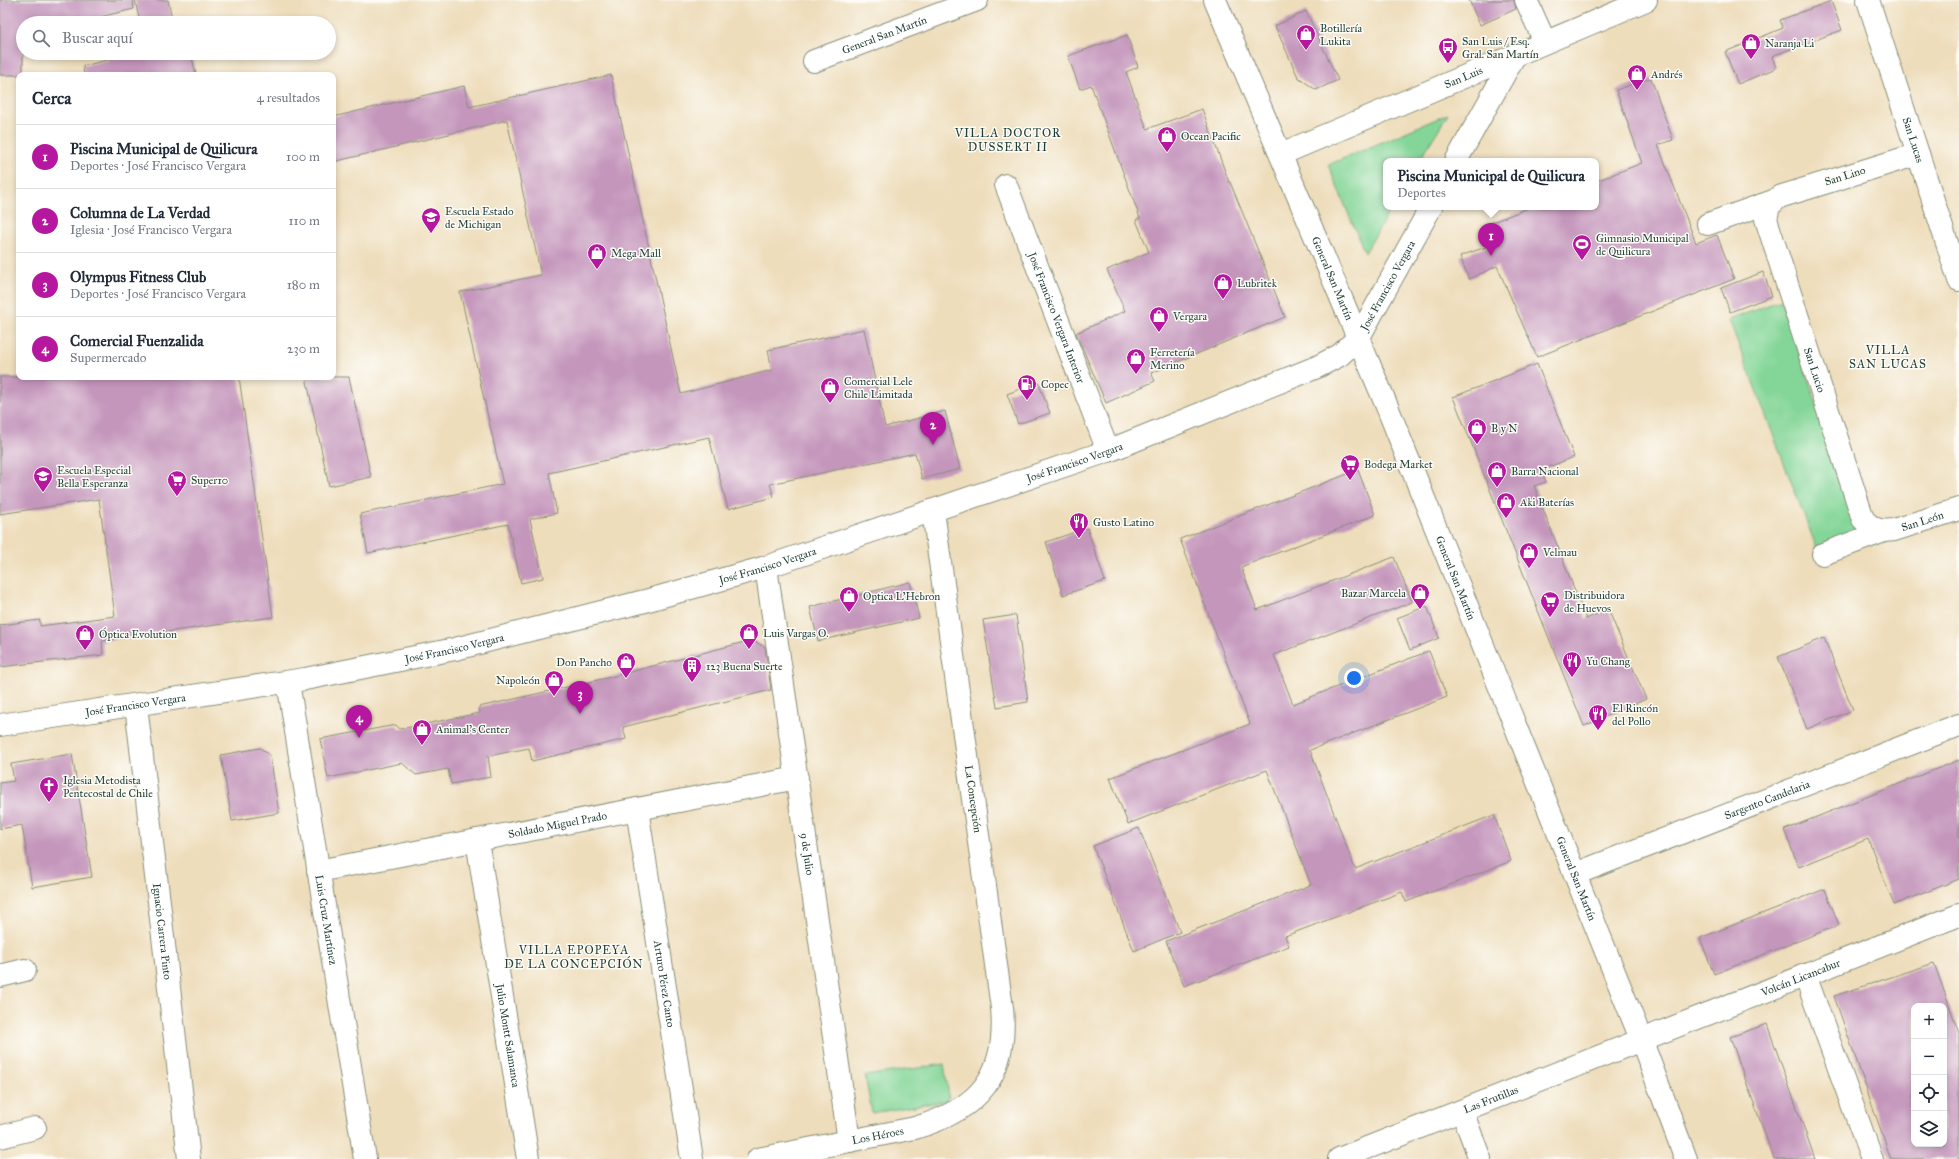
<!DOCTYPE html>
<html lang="es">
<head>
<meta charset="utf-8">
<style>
	:root { --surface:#fff; --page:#f6f6f7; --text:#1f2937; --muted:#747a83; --line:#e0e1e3; --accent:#b5179e }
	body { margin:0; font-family:"IM FELL Great Primer",serif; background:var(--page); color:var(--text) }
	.controls { position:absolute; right:12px; bottom:12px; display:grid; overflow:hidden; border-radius:8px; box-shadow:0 2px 6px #0003 }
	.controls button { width:36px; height:36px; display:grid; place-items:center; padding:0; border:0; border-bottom:1px solid var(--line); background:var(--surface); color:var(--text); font:20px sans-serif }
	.you { position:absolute; left:1354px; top:678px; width:14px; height:14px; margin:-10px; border:3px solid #fff; border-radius:50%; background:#1a73e8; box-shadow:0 0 0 6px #1a73e833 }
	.badge { display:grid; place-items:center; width:26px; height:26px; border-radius:50%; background:var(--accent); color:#fff; font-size:13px; font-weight:700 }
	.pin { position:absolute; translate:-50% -33px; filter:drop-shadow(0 1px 2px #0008) }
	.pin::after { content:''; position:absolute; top:21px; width:14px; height:12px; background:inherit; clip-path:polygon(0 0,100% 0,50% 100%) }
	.popup { position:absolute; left:1383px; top:158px; width:216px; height:52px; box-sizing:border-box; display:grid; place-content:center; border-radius:8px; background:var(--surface); filter:drop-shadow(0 1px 3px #0005); font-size:13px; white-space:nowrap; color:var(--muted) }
	.popup b { font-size:15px; color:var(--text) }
	.popup::after { content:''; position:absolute; left:50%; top:100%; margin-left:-8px; border:8px solid transparent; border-top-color:var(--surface) }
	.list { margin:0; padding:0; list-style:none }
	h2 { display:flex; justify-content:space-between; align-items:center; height:52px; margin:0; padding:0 16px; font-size:17px }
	h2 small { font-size:13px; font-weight:400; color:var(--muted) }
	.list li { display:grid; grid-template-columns:26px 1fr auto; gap:12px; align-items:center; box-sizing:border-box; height:64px; padding:0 16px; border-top:1px solid var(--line) }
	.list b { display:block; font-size:15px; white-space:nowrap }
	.list p { margin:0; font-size:13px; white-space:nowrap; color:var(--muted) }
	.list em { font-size:13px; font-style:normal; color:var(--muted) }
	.icon { flex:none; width:22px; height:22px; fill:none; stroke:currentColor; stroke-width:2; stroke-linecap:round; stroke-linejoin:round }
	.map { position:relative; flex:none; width:1959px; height:1159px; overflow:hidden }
	.search { position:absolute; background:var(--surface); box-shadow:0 2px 6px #0003; left:16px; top:16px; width:320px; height:44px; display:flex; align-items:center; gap:10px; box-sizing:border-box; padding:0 14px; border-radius:22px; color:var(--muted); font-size:15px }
	.panel { position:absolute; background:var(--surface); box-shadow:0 2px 6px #0003; left:16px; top:72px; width:320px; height:308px; border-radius:8px }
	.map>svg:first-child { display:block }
	.green { fill:#84d698; stroke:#528a66 }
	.building { fill:#c496bc; fill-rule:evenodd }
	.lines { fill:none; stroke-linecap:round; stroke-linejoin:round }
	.minor-casing { stroke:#868d78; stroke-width:24 }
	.tertiary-casing { stroke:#868d78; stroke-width:24 }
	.secondary-casing { stroke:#868d78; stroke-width:24 }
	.primary-casing { stroke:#868d78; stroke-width:24 }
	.minor { stroke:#fff; stroke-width:22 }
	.tertiary { stroke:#fff; stroke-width:22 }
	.secondary { stroke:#fff; stroke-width:22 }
	.primary { stroke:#fff; stroke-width:22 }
	.labels { text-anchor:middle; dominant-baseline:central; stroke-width:3; stroke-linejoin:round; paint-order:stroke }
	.poi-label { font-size:11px; fill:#1f3d34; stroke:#fdfcf7; text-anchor:start }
	.street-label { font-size:11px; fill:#1f3d34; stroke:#fdfcf7 }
	.neighbourhood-label { font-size:12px; letter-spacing:1px; fill:#1f3d34; stroke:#fdfcf7 }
</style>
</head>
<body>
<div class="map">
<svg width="1959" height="1159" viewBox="0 0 1959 1159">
	<rect width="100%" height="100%" fill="#fdfcf7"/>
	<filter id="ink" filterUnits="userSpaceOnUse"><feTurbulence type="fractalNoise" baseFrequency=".025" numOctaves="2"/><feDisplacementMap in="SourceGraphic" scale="8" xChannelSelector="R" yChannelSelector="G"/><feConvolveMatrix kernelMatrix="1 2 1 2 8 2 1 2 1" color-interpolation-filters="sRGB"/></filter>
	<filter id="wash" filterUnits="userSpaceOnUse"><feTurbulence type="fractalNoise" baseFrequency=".012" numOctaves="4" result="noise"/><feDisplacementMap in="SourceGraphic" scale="16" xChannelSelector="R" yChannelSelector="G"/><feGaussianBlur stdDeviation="0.9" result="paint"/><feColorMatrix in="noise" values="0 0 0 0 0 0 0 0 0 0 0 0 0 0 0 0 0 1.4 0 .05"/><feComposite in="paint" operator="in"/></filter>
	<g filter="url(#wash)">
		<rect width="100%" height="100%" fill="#edb"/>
		<g class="green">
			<polygon points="1448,114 1419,161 1386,161 1386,207 1392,207 1365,253 1328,165"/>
			<polygon points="1781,300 1859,526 1858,531 1817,549 1729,320"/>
			<polygon points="944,1064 949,1096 946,1101 872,1113 865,1076"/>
		</g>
		<g id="blocks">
			<g class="building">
				<polygon points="0,0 133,0 134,9 74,23 23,23 23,75 0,75"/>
				<polygon points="135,0 168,0 173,23 140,23"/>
				<polygon points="1469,0 1514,0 1516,9 1480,25"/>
				<polygon points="1831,1 1842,30 1772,56 1776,68 1738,84 1725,52 1783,28 1780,20"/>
				<polygon points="1306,11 1338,80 1316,90 1298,77 1275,26"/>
				<polygon points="1127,35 1138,67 1126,72 1147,129 1202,109 1229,182 1230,182 1285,317 1151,373 1155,381 1106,403 1076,333 1125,311 1107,270 1149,252 1136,220 1140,218 1091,85 1080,89 1068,56"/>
				<polygon points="137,53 191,53 196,75 84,75 83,66"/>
				<polygon points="611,75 681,394 772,370 768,350 864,329 885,427 945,411 960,469 922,479 915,453 770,484 774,497 728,509 709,437 549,473 557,513 530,519 543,578 521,583 508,524 368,553 360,514 503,484 460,292 541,275 507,120 333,162 333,117 464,86 469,107"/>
				<polygon points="1651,78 1673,140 1658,145 1696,243 1717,235 1734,279 1537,357 1497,266 1469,279 1460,256 1492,245 1485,225 1531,207 1596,207 1596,181 1642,163 1616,90"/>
				<polygon points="1763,272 1772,296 1730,312 1721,288"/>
				<polygon points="1537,364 1574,457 1541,470 1546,482 1534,486 1586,619 1608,609 1646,699 1584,726 1453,397"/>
				<polygon points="0,377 239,377 273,617 102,641 103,655 0,667 0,625 40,620 40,626 115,616 99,499 0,514"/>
				<polygon points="306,377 349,377 371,477 329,486"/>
				<polygon points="1038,382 1050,413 1018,424 1007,394"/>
				<polygon points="1358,470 1375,515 1241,567 1257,610 1394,557 1412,602 1274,655 1293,704 1429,651 1447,697 1310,750 1355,869 1494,815 1511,861 1406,902 1402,892 1285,936 1289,946 1184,986 1166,941 1311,885 1267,770 1128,824 1110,778 1250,724 1180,539"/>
				<polygon points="1087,528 1105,581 1063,595 1046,542"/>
				<polygon points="910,582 919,618 818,641 810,607"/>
				<polygon points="1427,606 1439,638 1410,650 1397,618"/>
				<polygon points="1016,615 1028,702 997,707 983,620"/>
				<polygon points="1824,638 1853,710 1807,729 1778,657"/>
				<polygon points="752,640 765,647 771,690 623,727 626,739 532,761 529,748 488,756 491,777 451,784 448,769 416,775 402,763 328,778 320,739 396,725 400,729 480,713 479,707 611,677"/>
				<polygon points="260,748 270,755 279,813 232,821 221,755"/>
				<polygon points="72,754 92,877 32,887 22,825 0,829 0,783 14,781 11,764"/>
				<polygon points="1959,760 1959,879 1894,905 1868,839 1799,867 1784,830"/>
				<polygon points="1139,828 1180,932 1134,951 1093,846"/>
				<polygon points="1825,889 1839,925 1714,974 1700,938"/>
				<path d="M 1934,963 L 1959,1033 L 1959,1159 L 1891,1159 L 1834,996 ZM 1914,1006 L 1944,1006 L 1944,1144 L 1914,1144 Z"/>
				<polygon points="1767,1024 1815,1159 1774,1159 1730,1037"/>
			</g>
		</g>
	</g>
	<g filter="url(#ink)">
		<use href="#blocks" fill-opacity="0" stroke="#868d78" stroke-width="1"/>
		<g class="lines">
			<defs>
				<g id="minor">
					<polyline points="1526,0 1545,42"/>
					<path id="s1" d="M 1868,0 L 1959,280"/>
					<path id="s2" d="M 814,61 L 977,0"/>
					<path id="s3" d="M 1918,154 L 1779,197 L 1769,206 L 1766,219 L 1863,519 C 1872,529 1880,532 1894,530 L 1959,509"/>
					<path id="s4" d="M 1006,185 L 1108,451"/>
					<polyline points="1708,224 1773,201"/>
					<polyline points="1823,554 1884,531"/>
					<path id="s5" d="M 766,567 L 849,1141"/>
					<path id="s6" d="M 288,682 L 365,1159"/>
					<path id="s7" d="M 136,705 L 189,1159"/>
					<path id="s8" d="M 637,809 L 692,1159"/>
					<path id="s9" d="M 477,840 L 528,1159"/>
					<path id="s10" d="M 318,871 L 797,778"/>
					<path id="s11" d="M 1575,874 L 1959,725"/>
					<polyline points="1805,975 1872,1159"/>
					<polyline points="0,976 25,970"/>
					<polyline points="1462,1111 1480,1159"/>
					<polyline points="0,1137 35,1128"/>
					<path id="s12" d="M 758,1159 L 915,1128 C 979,1109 1008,1076 1002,1008 L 933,511"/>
					<path id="s13" d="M 1339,1159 L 1959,915"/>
				</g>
				<g id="tertiary">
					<path id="s14" d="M 1281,154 L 1646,0"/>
					<polyline points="1456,161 1515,55"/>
					<path id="s15" d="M 1359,337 L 1431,207"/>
				</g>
				<g id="secondary">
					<path id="s16" d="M 0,725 L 305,679 L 455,649 L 645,601 L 766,567 L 1108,451 L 1317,367 L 1340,355 L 1359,337"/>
				</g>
				<g id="primary">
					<path id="s17" d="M 1215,0 L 1386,404 L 1641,1039 L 1686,1159"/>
				</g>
			</defs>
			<use href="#minor" class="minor-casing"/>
			<use href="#tertiary" class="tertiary-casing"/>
			<use href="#secondary" class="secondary-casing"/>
			<use href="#primary" class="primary-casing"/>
			<use href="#minor" class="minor"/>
			<use href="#tertiary" class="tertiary"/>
			<use href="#secondary" class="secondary"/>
			<use href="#primary" class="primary"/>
		</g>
	</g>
	<defs>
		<symbol id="shop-pin" viewBox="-11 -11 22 30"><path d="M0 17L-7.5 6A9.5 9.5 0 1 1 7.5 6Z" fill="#b5179e" stroke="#fdfcf7"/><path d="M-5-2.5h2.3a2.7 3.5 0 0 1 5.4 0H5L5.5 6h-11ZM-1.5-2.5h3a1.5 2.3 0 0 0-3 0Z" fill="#fff"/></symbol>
		<symbol id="bus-pin" viewBox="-11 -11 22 30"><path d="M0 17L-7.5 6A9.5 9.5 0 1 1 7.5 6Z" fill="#b5179e" stroke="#fdfcf7"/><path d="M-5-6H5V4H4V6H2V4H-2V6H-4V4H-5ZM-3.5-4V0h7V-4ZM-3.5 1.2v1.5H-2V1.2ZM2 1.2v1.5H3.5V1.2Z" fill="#fff"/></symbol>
		<symbol id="school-pin" viewBox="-11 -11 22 30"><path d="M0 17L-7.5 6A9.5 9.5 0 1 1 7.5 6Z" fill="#b5179e" stroke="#fdfcf7"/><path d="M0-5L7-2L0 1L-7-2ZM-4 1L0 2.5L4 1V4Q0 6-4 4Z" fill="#fff"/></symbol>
		<symbol id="stadium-pin" viewBox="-11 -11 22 30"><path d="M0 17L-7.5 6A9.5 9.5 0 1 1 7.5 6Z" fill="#b5179e" stroke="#fdfcf7"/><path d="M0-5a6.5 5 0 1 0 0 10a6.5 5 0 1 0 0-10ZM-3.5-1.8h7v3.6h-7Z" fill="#fff"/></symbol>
		<symbol id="fuel-pin" viewBox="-11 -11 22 30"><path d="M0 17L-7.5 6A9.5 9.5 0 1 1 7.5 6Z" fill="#b5179e" stroke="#fdfcf7"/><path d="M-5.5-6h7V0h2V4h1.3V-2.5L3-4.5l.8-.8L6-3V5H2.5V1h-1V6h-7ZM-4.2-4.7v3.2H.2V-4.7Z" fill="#fff"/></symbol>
		<symbol id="supermarket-pin" viewBox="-11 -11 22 30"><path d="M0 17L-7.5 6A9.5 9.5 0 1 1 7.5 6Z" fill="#b5179e" stroke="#fdfcf7"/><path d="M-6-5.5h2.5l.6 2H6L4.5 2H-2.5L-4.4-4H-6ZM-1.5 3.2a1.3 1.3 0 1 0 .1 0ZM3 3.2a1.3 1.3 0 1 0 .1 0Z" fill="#fff"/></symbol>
		<symbol id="restaurant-pin" viewBox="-11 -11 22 30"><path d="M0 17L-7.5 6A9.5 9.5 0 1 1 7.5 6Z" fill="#b5179e" stroke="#fdfcf7"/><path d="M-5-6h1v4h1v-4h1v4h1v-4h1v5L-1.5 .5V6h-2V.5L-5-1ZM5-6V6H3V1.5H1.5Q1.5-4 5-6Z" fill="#fff"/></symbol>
		<symbol id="building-pin" viewBox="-11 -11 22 30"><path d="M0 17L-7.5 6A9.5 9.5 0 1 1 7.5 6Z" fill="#b5179e" stroke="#fdfcf7"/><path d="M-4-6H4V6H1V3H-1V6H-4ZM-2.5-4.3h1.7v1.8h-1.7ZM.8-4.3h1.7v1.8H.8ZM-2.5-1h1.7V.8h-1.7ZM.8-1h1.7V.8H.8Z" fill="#fff"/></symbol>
		<symbol id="church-pin" viewBox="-11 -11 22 30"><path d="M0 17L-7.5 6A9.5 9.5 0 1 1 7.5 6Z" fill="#b5179e" stroke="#fdfcf7"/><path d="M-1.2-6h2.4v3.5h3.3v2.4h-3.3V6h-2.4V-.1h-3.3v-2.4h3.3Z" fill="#fff"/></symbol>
	</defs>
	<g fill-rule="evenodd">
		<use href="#shop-pin" x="1295" y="23" width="22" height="30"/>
		<use href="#shop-pin" x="1740" y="32" width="22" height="30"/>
		<use href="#bus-pin" x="1437" y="36" width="22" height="30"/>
		<use href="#shop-pin" x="1626" y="63" width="22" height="30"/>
		<use href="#shop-pin" x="1156" y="125" width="22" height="30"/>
		<use href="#school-pin" x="420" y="206" width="22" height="30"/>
		<use href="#stadium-pin" x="1571" y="233" width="22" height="30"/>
		<use href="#shop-pin" x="586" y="242" width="22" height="30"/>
		<use href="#shop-pin" x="1212" y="272" width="22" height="30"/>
		<use href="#shop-pin" x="1148" y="305" width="22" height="30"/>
		<use href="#shop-pin" x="1125" y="347" width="22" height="30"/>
		<use href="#fuel-pin" x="1016" y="373" width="22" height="30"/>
		<use href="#shop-pin" x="819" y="376" width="22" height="30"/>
		<use href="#shop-pin" x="1466" y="417" width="22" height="30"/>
		<use href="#supermarket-pin" x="1339" y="453" width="22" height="30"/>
		<use href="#shop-pin" x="1486" y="460" width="22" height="30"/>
		<use href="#school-pin" x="32" y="465" width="22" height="30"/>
		<use href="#supermarket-pin" x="166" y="469" width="22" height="30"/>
		<use href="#shop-pin" x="1495" y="491" width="22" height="30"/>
		<use href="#restaurant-pin" x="1068" y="511" width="22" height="30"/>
		<use href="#shop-pin" x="1518" y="541" width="22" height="30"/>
		<use href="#shop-pin" x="1409" y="582" width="22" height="30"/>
		<use href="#shop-pin" x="838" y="585" width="22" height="30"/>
		<use href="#supermarket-pin" x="1539" y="590" width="22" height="30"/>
		<use href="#shop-pin" x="738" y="622" width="22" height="30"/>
		<use href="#shop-pin" x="74" y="623" width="22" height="30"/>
		<use href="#restaurant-pin" x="1561" y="650" width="22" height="30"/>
		<use href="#shop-pin" x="615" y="651" width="22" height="30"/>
		<use href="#building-pin" x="681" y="655" width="22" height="30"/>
		<use href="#shop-pin" x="543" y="669" width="22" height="30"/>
		<use href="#restaurant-pin" x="1587" y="703" width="22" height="30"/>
		<use href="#shop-pin" x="411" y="718" width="22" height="30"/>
		<use href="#church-pin" x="38" y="775" width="22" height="30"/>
	</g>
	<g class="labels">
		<g class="poi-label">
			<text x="1320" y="28">Botillería<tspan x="1320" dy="13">Lukita</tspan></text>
			<text x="1462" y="41">San Luis / Esq.<tspan x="1462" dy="13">Gral. San Martín</tspan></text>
			<text x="1765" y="43">Naranja Li</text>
			<text x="1651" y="74">Andrés</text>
			<text x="1181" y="136">Ocean Pacific</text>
			<text x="445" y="211">Escuela Estado<tspan x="445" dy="13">de Michigan</tspan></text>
			<text x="1596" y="238">Gimnasio Municipal<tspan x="1596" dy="13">de Quilicura</tspan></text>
			<text x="611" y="253">Mega Mall</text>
			<text x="1237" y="283">Lubritek</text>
			<text x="1173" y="316">Vergara</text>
			<text x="1150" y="352">Ferretería<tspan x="1150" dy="13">Merino</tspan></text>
			<text x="844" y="381">Comercial Lele<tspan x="844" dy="13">Chile Limitada</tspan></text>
			<text x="1041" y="384">Copec</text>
			<text x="1491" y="428">B y N</text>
			<text x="1364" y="464">Bodega Market</text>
			<text x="57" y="470">Escuela Especial<tspan x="57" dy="13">Bella Esperanza</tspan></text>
			<text x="1511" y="471">Barra Nacional</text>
			<text x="191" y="480">Super10</text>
			<text x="1520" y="502">Aki Baterías</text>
			<text x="1093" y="522">Gusto Latino</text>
			<text x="1543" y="552">Velmau</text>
			<text x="1406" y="593" text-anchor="end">Bazar Marcela</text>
			<text x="1564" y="595">Distribuidora<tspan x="1564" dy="13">de Huevos</tspan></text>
			<text x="863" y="596">Optica L'Hebron</text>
			<text x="763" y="633">Luis Vargas O.</text>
			<text x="99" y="634">Óptica Evolution</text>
			<text x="1586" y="661">Yu Chang</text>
			<text x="612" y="662" text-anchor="end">Don Pancho</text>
			<text x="706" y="666">123 Buena Suerte</text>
			<text x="540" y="680" text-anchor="end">Napoleón</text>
			<text x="1612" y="708">El Rincón<tspan x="1612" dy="13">del Pollo</tspan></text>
			<text x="436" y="729">Animal's Center</text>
			<text x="63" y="780">Iglesia Metodista<tspan x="63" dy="13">Pentecostal de Chile</tspan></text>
		</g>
		<g class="street-label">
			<text stroke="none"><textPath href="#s2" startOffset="75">General San Martín</textPath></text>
			<text stroke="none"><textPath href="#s14" startOffset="198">San Luis</textPath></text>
			<text stroke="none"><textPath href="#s1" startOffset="147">San Lucas</textPath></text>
			<text transform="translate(1845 176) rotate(-17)">San Lino</text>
			<text stroke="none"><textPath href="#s17" startOffset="302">General San Martín</textPath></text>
			<text stroke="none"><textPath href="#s15" startOffset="59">José Francisco Vergara</textPath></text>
			<text stroke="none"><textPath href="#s4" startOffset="142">José Francisco Vergara Interior</textPath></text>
			<text stroke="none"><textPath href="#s3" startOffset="331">San Lucio</textPath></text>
			<text stroke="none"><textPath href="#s16" startOffset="1109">José Francisco Vergara</textPath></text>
			<text stroke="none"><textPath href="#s3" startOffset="552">San León</textPath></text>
			<text stroke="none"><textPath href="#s16" startOffset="785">José Francisco Vergara</textPath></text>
			<text stroke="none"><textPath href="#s17" startOffset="626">General San Martín</textPath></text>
			<text stroke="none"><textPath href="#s16" startOffset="461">José Francisco Vergara</textPath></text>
			<text stroke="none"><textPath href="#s16" startOffset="137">José Francisco Vergara</textPath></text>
			<text transform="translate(973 799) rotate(82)">La Concepción</text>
			<text stroke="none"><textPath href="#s11" startOffset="206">Sargento Candelaria</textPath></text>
			<text stroke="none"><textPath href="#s10" startOffset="244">Soldado Miguel Prado</textPath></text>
			<text stroke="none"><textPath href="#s5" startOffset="290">9 de Julio</textPath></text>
			<text stroke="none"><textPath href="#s17" startOffset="950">General San Martín</textPath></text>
			<text stroke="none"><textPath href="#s6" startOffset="241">Luis Cruz Martínez</textPath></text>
			<text stroke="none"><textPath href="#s7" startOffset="228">Ignacio Carrera Pinto</textPath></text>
			<text stroke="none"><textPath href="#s13" startOffset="496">Volcán Licancabur</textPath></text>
			<text stroke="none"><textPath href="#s8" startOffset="177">Arturo Pérez Canto</textPath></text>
			<text stroke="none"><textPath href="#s9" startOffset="198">Julio Montt Salamanca</textPath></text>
			<text stroke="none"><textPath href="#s13" startOffset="163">Las Frutillas</textPath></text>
			<text stroke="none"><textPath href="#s12" startOffset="122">Los Héroes</textPath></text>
		</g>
		<g class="neighbourhood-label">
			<text x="1008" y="133">VILLA DOCTOR<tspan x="1008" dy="14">DUSSERT II</tspan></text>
			<text x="1888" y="350">VILLA<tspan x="1888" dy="14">SAN LUCAS</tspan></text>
			<text x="574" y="950">VILLA EPOPEYA<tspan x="574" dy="14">DE LA CONCEPCIÓN</tspan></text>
		</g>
	</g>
</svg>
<div class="controls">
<button>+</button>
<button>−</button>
<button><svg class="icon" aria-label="locate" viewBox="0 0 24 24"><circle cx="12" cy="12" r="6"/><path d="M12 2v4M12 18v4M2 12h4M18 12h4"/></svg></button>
<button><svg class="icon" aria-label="layers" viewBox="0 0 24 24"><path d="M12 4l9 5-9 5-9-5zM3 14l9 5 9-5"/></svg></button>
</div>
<div class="you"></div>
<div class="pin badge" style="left:1491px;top:256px">1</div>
<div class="popup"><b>Piscina Municipal de Quilicura</b>Deportes</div>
<div class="pin badge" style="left:933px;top:445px">2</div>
<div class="pin badge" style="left:580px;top:714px">3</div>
<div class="pin badge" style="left:359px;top:738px">4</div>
<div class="search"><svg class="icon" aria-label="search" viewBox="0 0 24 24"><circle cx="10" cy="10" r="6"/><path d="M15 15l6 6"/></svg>Buscar aquí</div>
<section class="panel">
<h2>Cerca<small>4 resultados</small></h2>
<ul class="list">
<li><span class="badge">1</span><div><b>Piscina Municipal de Quilicura</b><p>Deportes · José Francisco Vergara</p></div><em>100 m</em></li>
<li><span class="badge">2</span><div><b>Columna de La Verdad</b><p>Iglesia · José Francisco Vergara</p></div><em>110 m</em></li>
<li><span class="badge">3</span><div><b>Olympus Fitness Club</b><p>Deportes · José Francisco Vergara</p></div><em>180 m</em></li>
<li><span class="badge">4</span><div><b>Comercial Fuenzalida</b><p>Supermercado</p></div><em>230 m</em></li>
</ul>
</section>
</div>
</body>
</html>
